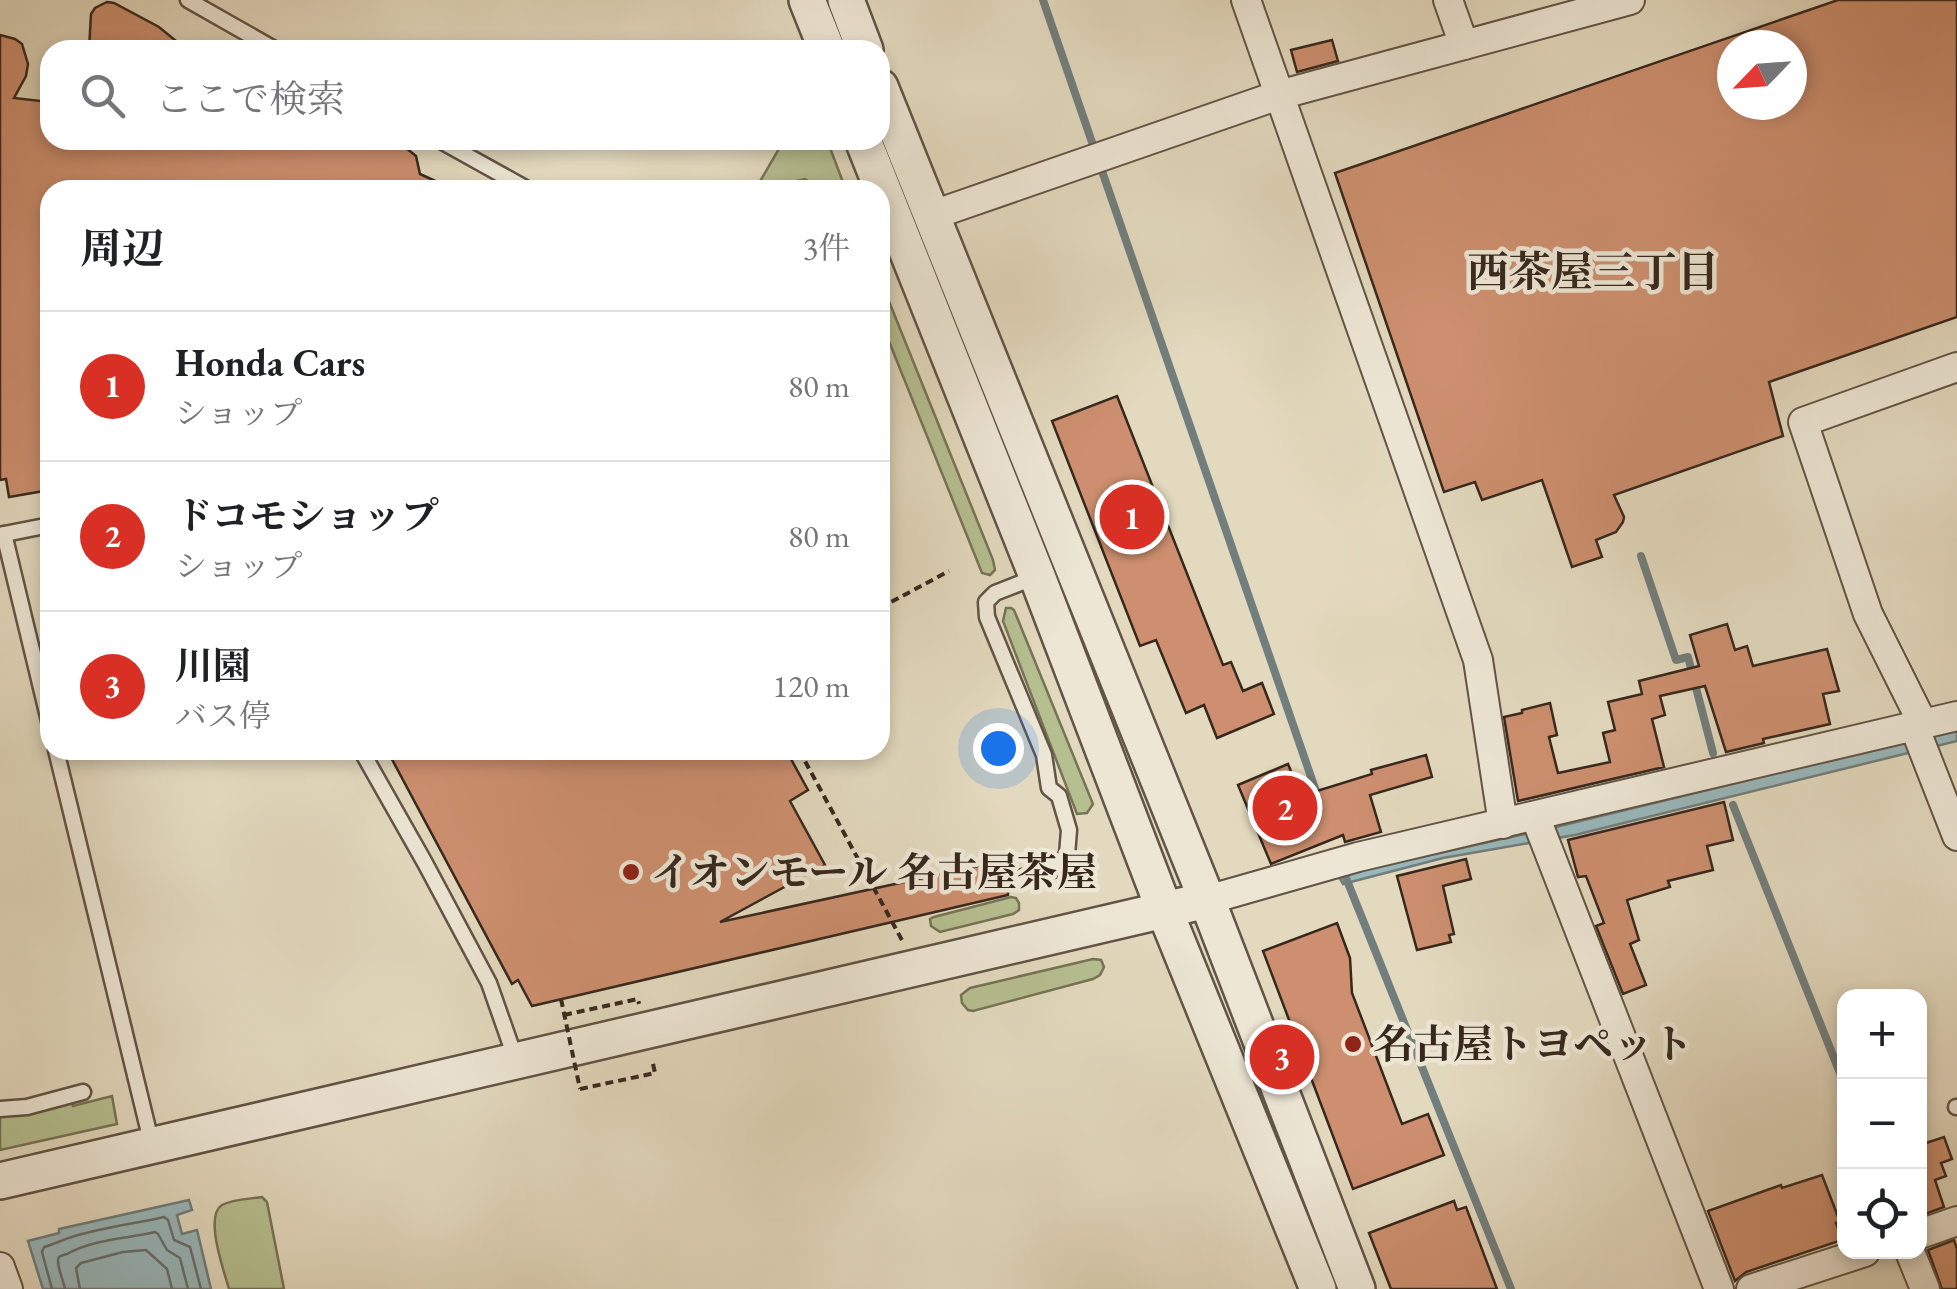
<!DOCTYPE html>
<html lang="ja">
<head>
<meta charset="utf-8">
<style>
	:root { --surface:#fff; --page:#f6f6f6; --text:#202124; --muted:#757577; --line:#e0e0e0; --accent:#d93025 }
	body { margin:0; font-family:"EB Garamond","Noto Serif JP",serif; background:var(--page); color:var(--text) }
	.controls { position:absolute; right:30px; bottom:30px; display:grid; overflow:hidden; border-radius:20px; box-shadow:0 5px 15px #0003 }
	.controls button { width:90px; height:90px; display:grid; place-items:center; padding:0; border:0; border-bottom:2px solid var(--line); background:var(--surface); color:var(--text); font:50px sans-serif }
	.compass { position:absolute; left:1717px; top:30px; width:90px; height:90px; border-radius:50%; background:var(--surface); box-shadow:0 5px 15px #0003; rotate:245deg }
	.you { position:absolute; left:998px; top:748px; width:35px; height:35px; margin:-25px; border:8px solid #fff; border-radius:50%; background:#1a73e8; box-shadow:0 0 0 15px #1a73e833 }
	.badge { display:grid; place-items:center; width:65px; height:65px; border-radius:50%; background:var(--accent); color:#fff; font-size:32px; font-weight:700 }
	.pin { position:absolute; translate:-50% -50%; border:5px solid #fff; box-shadow:0 2px 10px #0006 }
	.list { margin:0; padding:0; list-style:none }
	h2 { display:flex; justify-content:space-between; align-items:center; height:130px; margin:0; padding:0 40px; font-size:42px }
	h2 small { font-size:32px; font-weight:400; color:var(--muted) }
	.list li { display:grid; grid-template-columns:65px 1fr auto; gap:30px; align-items:center; box-sizing:border-box; height:150px; padding:0 40px; border-top:2px solid var(--line) }
	.list b { display:block; font-size:38px; white-space:nowrap }
	.list p { margin:0; font-size:32px; white-space:nowrap; color:var(--muted) }
	.list em { font-size:32px; font-style:normal; color:var(--muted) }
	.icon { flex:none; width:55px; height:55px; fill:none; stroke:currentColor; stroke-width:2; stroke-linecap:round; stroke-linejoin:round }
	.map { position:relative; flex:none; width:1957px; height:1289px; overflow:hidden }
	.search { position:absolute; background:var(--surface); box-shadow:0 5px 15px #0003; left:40px; top:40px; width:850px; height:110px; display:flex; align-items:center; gap:25px; box-sizing:border-box; padding:0 35px; border-radius:30px; color:var(--muted); font-size:38px }
	.panel { position:absolute; background:var(--surface); box-shadow:0 5px 15px #0003; left:40px; top:180px; width:850px; height:580px; border-radius:30px }
	.map>svg:first-child { display:block }
	.green { fill:#b6bf90; stroke:#767457; stroke-width:2.5 }
	.water { fill:#99b8bc; stroke:#727e7d; stroke-width:2.5 }
	.lines { fill:none; stroke-linecap:round; stroke-linejoin:round }
	.shore { stroke:#68706d; stroke-width:2.5 }
	.stream { stroke:#727e7d; stroke-width:8 }
	.building { fill:#cd8f6f; stroke:#37281e; stroke-width:2.5; fill-rule:evenodd }
	.service-casing { stroke:#625446; stroke-width:19 }
	.minor-casing { stroke:#625446; stroke-width:32 }
	.tertiary-casing { stroke:#625446; stroke-width:40 }
	.path { stroke:#37281e; stroke-width:4; stroke-dasharray:8 5; stroke-linecap:butt }
	.service { stroke:#ede6d5; stroke-width:14 }
	.minor { stroke:#ede6d5; stroke-width:28 }
	.tertiary { stroke:#ede6d5; stroke-width:35 }
	.path-bridge { stroke:#37281e; stroke-width:4; stroke-dasharray:8 5; stroke-linecap:butt }
	.poi-dot { fill:#8f2418; stroke:#ede6d5; stroke-width:4 }
	.labels { text-anchor:middle; dominant-baseline:central; stroke-width:9; stroke-linejoin:round; paint-order:stroke }
	.poi-label { font-size:40px; font-weight:bold; fill:#37281e; stroke:#ede6d5; text-anchor:start }
	.neighbourhood-label { font-size:42px; font-weight:bold; fill:#37281e; stroke:#ede6d5 }
</style>
</head>
<body>
<div class="map">
<svg width="1957" height="1289" viewBox="0 0 1957 1289">
	<rect width="100%" height="100%" fill="#e3d9be"/>
	<filter id="stains"><feTurbulence type="fractalNoise" baseFrequency=".002" numOctaves="4"/><feColorMatrix values="0 0 0 0 .2 0 0 0 0 .09 0 0 0 0 .02 0 0 0 .5 -.17"/></filter>
	<radialGradient id="worn" r=".72"><stop offset=".6" stop-color="#630" stop-opacity="0"/><stop offset="1" stop-color="#630" stop-opacity=".3"/></radialGradient>
	<g class="green">
		<polygon points="784,140 827,140 846,190 813,190 810,182 805,179 796,181 789,190 755,190"/>
		<polygon points="880,279 993,560 995,570 990,575 982,573 880,319"/>
		<polygon points="1006,608 1011,608 1014,610 1093,804 1087,813 1077,814 1003,621"/>
		<polygon points="1011,897 1016,898 1019,903 1019,910 1013,914 940,932 931,926 930,919 934,917"/>
		<polygon points="1093,959 1101,960 1104,967 1100,975 1093,979 973,1011 968,1010 962,1003 961,995 970,988"/>
		<polygon points="112,1096 117,1124 0,1150 0,1117 71,1100 73,1106"/>
		<path d="M 262,1197 L 267,1202 L 284,1289 L 229,1289 C 224,1271 204,1216 222,1205 C 233,1199 250,1199 262,1197 Z"/>
	</g>
	<g class="water">
		<polygon points="1957,729 1957,741 1575,835 1443,858 1343,884 1338,875 1556,827"/>
		<polygon points="189,1200 192,1210 177,1215 182,1234 197,1230 211,1289 43,1289 28,1241 59,1233 59,1229"/>
	</g>
	<g class="lines">
		<g class="shore">
			<path d="M 52,1289 L 42,1252 L 44,1247 C 55,1244 64,1239 75,1236 C 105,1227 134,1224 164,1217 L 168,1220 L 174,1240 L 190,1247 L 201,1289"/>
			<path d="M 65,1289 C 64,1282 55,1262 59,1257 C 61,1255 64,1255 67,1254 C 94,1239 125,1239 155,1232 L 158,1234 L 167,1250 L 180,1258 L 188,1289"/>
			<polyline points="80,1289 76,1268 81,1263 123,1252 146,1250 167,1269 172,1289"/>
		</g>
		<g class="stream">
			<polyline points="1043,0 1094,148"/>
			<polyline points="1102,171 1319,800"/>
			<polyline points="1641,556 1676,660 1688,657 1713,753"/>
			<polyline points="1733,805 1844,1083"/>
			<polyline points="1346,878 1511,1289"/>
		</g>
	</g>
	<g class="building">
		<path d="M 1838,0 L 1957,0 L 1957,317 L 1769,382 L 1783,436 L 1614,495 L 1624,517 L 1623,522 L 1616,532 L 1596,540 L 1602,557 L 1572,567 L 1542,480 L 1482,500 L 1475,482 L 1444,492 L 1335,173 ZM 1732,45 L 1792,45 L 1792,105 L 1732,105 Z"/>
		<polygon points="107,2 114,3 159,27 187,50 89,50 91,14 95,8"/>
		<polygon points="0,35 15,39 22,44 28,64 26,76 14,98 50,102 50,140 396,140 416,156 420,174 455,190 50,190 50,490 9,497 6,479 0,480"/>
		<polygon points="1332,40 1338,61 1297,72 1291,50"/>
		<polygon points="1117,396 1223,665 1231,662 1243,691 1262,683 1274,714 1217,738 1204,705 1186,713 1156,640 1140,646 1052,421"/>
		<polygon points="1727,624 1735,650 1747,646 1753,666 1827,649 1839,691 1823,694 1830,724 1763,739 1764,743 1726,752 1705,686 1660,696 1665,715 1652,719 1664,767 1518,801 1504,717 1522,713 1522,710 1550,703 1557,735 1549,737 1558,773 1610,762 1603,733 1615,730 1608,702 1642,694 1639,681 1699,666 1690,635"/>
		<polygon points="387,750 786,750 808,790 790,801 825,865 720,922 1001,861 1003,870 997,874 995,882 998,889 1008,891 1008,895 532,1006 518,980 512,984"/>
		<polygon points="1426,755 1432,777 1370,795 1381,832 1345,842 1343,835 1271,864 1238,785 1288,764 1301,796 1372,774 1371,770"/>
		<polygon points="1724,802 1733,840 1707,846 1713,870 1668,881 1670,887 1627,900 1639,940 1630,944 1646,985 1623,994 1596,926 1604,923 1586,876 1578,877 1568,840"/>
		<polygon points="1466,859 1471,879 1443,886 1454,934 1449,935 1451,942 1417,950 1397,876"/>
		<polygon points="1337,923 1350,958 1352,993 1402,1124 1428,1114 1444,1155 1353,1189 1263,951"/>
		<polygon points="1944,1137 1952,1159 1941,1163 1946,1176 1935,1180 1944,1207 1920,1216 1920,1145"/>
		<polygon points="1822,1175 1840,1222 1836,1223 1842,1240 1746,1272 1735,1281 1708,1211 1781,1185 1782,1188"/>
		<polygon points="1454,1201 1457,1210 1466,1207 1497,1289 1391,1289 1369,1233"/>
		<polygon points="1954,1240 1957,1249 1957,1289 1942,1289 1928,1250"/>
	</g>
	<g class="lines">
		<defs>
			<g id="service">
				<polyline points="188,0 276,50"/>
				<polyline points="439,140 529,190"/>
				<polyline points="4,534 50,725"/>
				<polyline points="0,535 50,525"/>
				<polyline points="56,750 152,1145"/>
				<polyline points="361,750 425,863 489,983 516,1060"/>
				<polyline points="1005,881 1053,870 1067,855 1069,830 1059,796 1049,788 1044,755 987,617 986,602 995,593 1036,577"/>
				<polyline points="1956,1107 1957,1107"/>
				<polyline points="0,1109 27,1107 83,1092"/>
			</g>
			<g id="minor">
				<polyline points="1246,0 1478,660 1503,824"/>
				<polyline points="1448,0 1464,45"/>
				<polyline points="930,216 1279,95 1630,0"/>
				<polyline points="1923,724 1868,614 1803,422 1957,367"/>
				<polyline points="1914,726 1957,836"/>
				<polyline points="1535,816 1719,1289"/>
				<polyline points="1207,900 1358,857 1957,716"/>
				<polyline points="1920,1234 1957,1221"/>
				<polyline points="1910,1252 1925,1289"/>
				<polyline points="0,1267 8,1289"/>
				<polyline points="1751,1289 1865,1252"/>
			</g>
			<g id="tertiary">
				<polyline points="807,0 827,50"/>
				<polyline points="846,0 865,50"/>
				<polyline points="880,87 1207,900 1357,1289"/>
				<polyline points="863,140 1037,576 1164,909 1318,1289"/>
				<polyline points="0,1181 1207,900"/>
			</g>
		</defs>
		<use href="#service" class="service-casing"/>
		<use href="#minor" class="minor-casing"/>
		<use href="#tertiary" class="tertiary-casing"/>
		<g class="path">
			<polyline points="880,608 949,571"/>
			<polyline points="799,750 903,942"/>
			<polyline points="564,1015 638,999 639,1004"/>
			<polyline points="580,1089 655,1073 652,1059"/>
		</g>
		<use href="#service" class="service"/>
		<use href="#minor" class="minor"/>
		<use href="#tertiary" class="tertiary"/>
		<polyline class="path-bridge" points="561,999 580,1089"/>
	</g>
	<g class="poi-dot">
		<circle cx="631" cy="872" r="10"/>
		<circle cx="1353" cy="1044" r="10"/>
	</g>
	<g class="labels">
		<g class="poi-label">
			<text x="651" y="872">イオンモール 名古屋茶屋</text>
			<text x="1373" y="1044">名古屋トヨペット</text>
		</g>
		<g class="neighbourhood-label">
			<text x="1593" y="271">西茶屋三丁目</text>
		</g>
	</g>
	<rect width="100%" height="100%" filter="url(#stains)"/>
	<rect width="100%" height="100%" fill="url(#worn)"/>
</svg>
<div class="controls">
<button>+</button>
<button>−</button>
<button><svg class="icon" aria-label="locate" viewBox="0 0 24 24"><circle cx="12" cy="12" r="6"/><path d="M12 2v4M12 18v4M2 12h4M18 12h4"/></svg></button>
</div>
<svg class="compass" viewBox="-18 -18 36 36"><path d="M0-13l5 13h-10z" fill="#e53935"/><path d="M0 13l5-13h-10z" fill="#757577"/></svg>
<div class="you"></div>
<div class="pin badge" style="left:1132px;top:517px">1</div>
<div class="pin badge" style="left:1285px;top:808px">2</div>
<div class="pin badge" style="left:1282px;top:1057px">3</div>
<div class="search"><svg class="icon" aria-label="search" viewBox="0 0 24 24"><circle cx="10" cy="10" r="6"/><path d="M15 15l6 6"/></svg>ここで検索</div>
<section class="panel">
<h2>周辺<small>3件</small></h2>
<ul class="list">
<li><span class="badge">1</span><div><b>Honda Cars</b><p>ショップ</p></div><em>80 m</em></li>
<li><span class="badge">2</span><div><b>ドコモショップ</b><p>ショップ</p></div><em>80 m</em></li>
<li><span class="badge">3</span><div><b>川園</b><p>バス停</p></div><em>120 m</em></li>
</ul>
</section>
</div>
</body>
</html>
